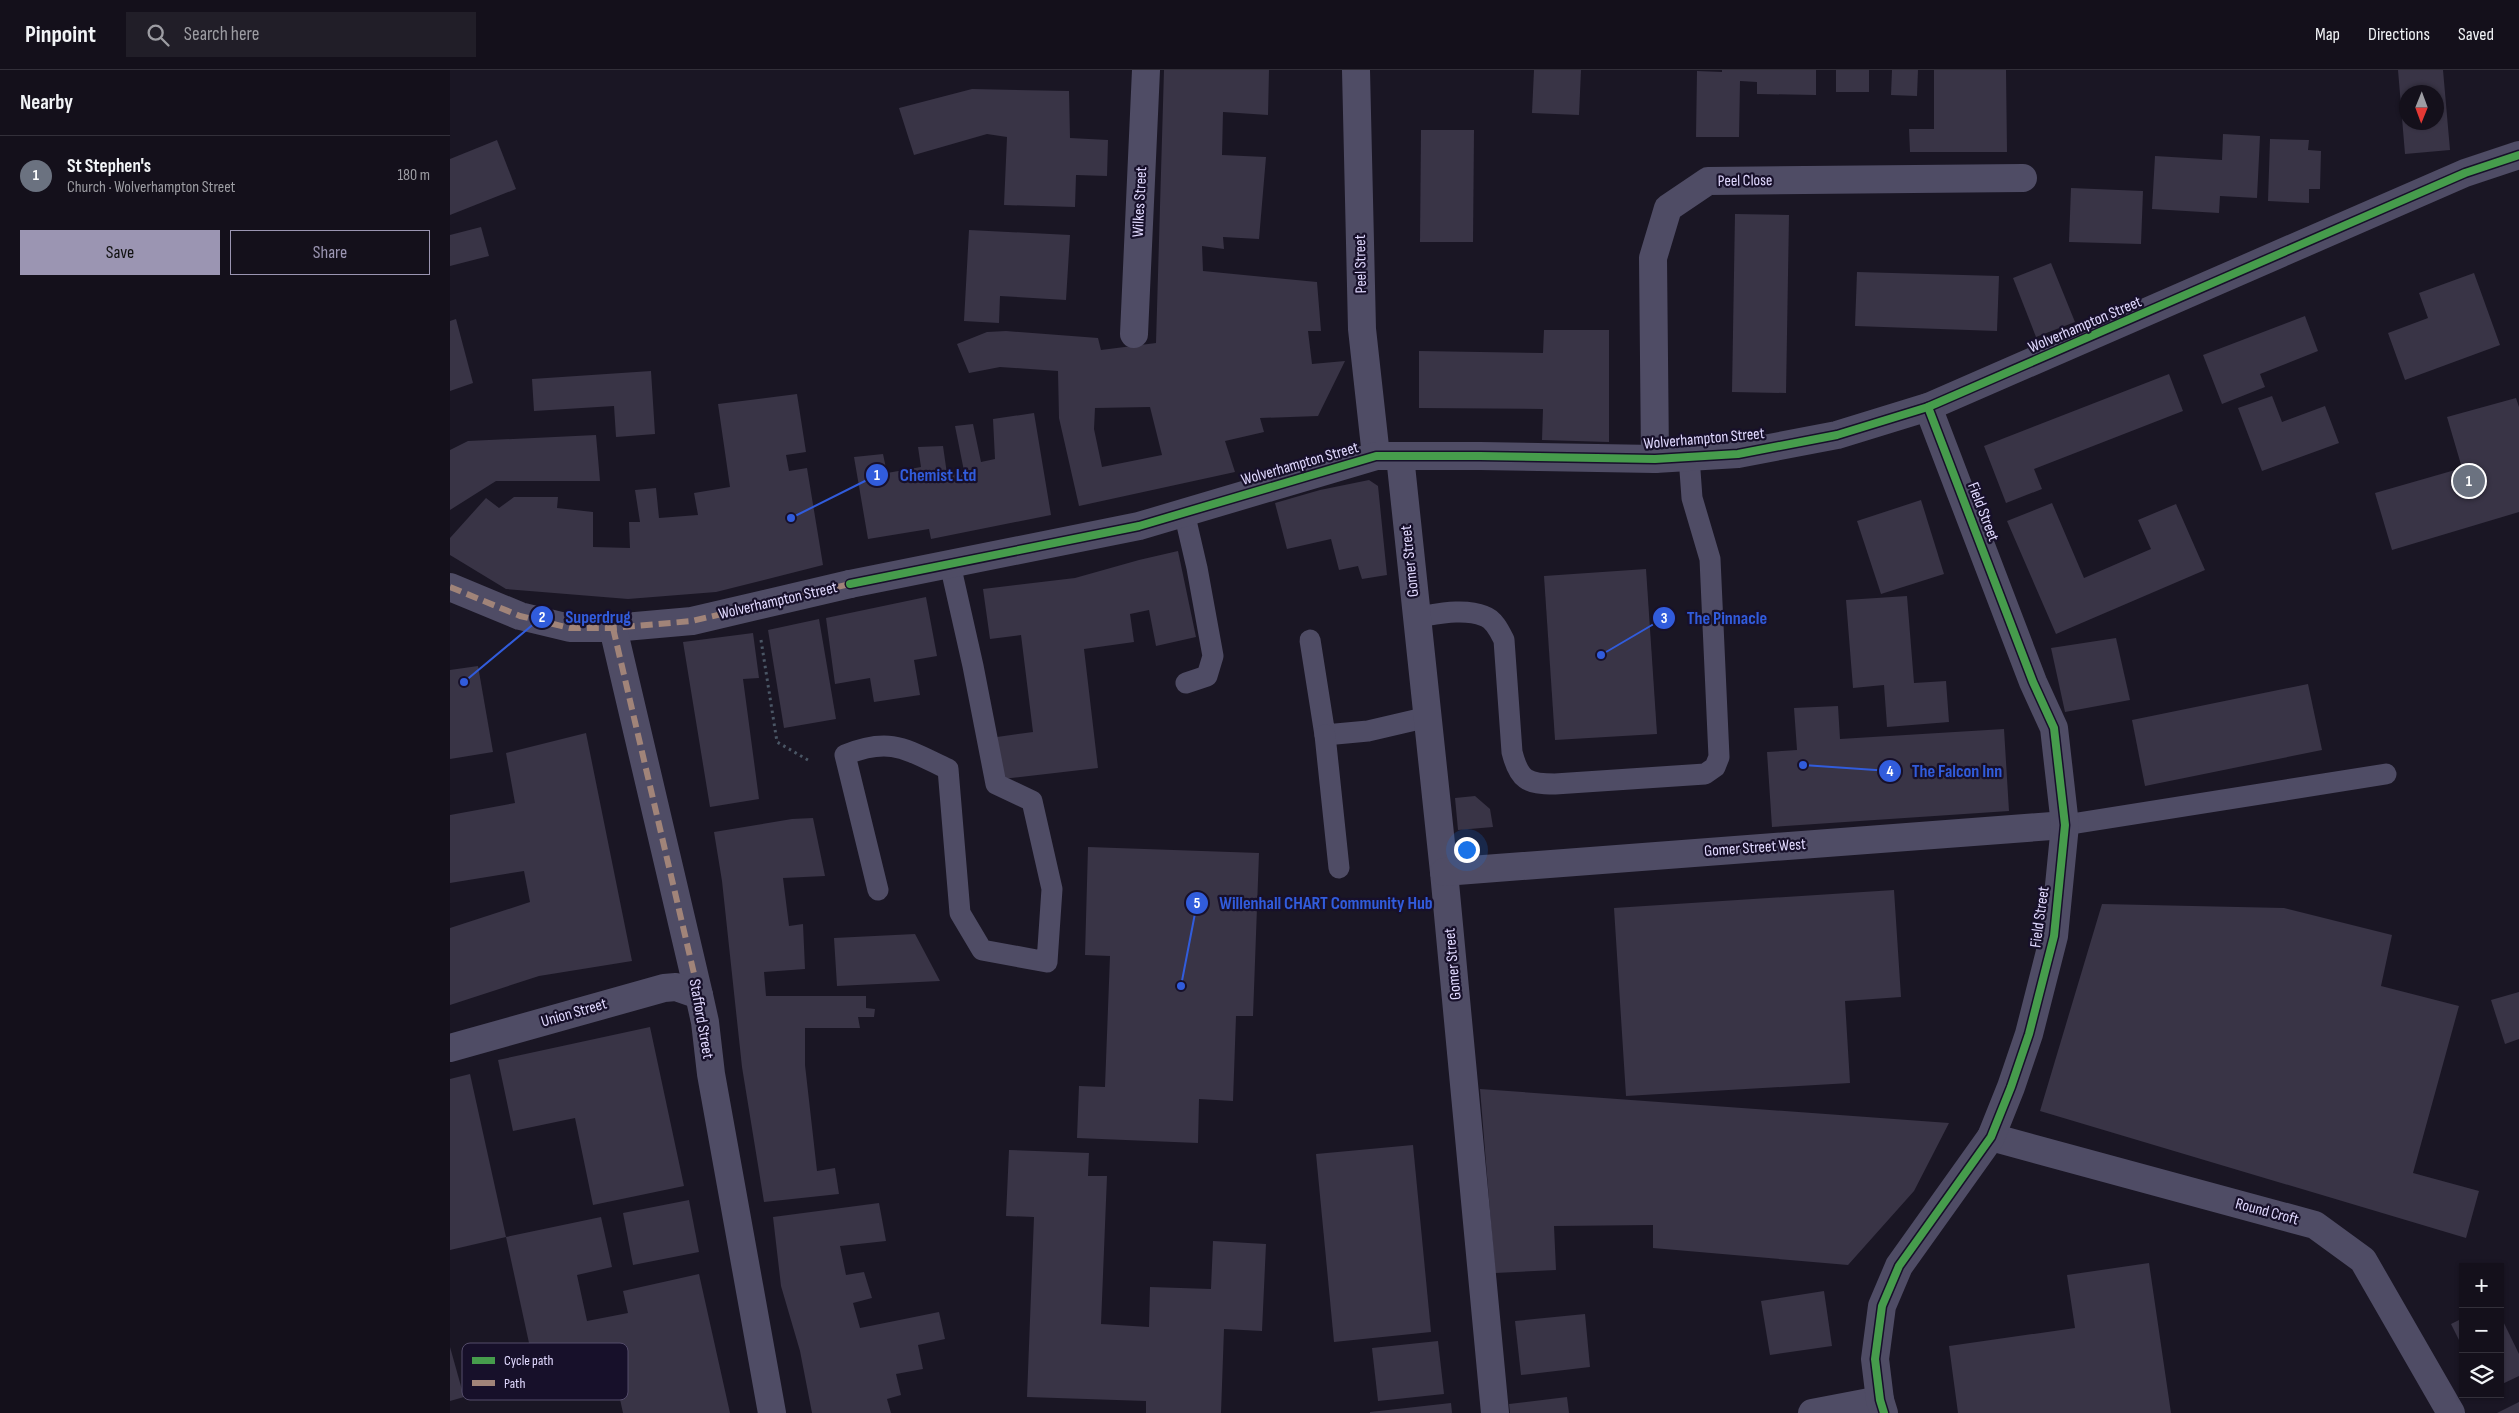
<!DOCTYPE html>
<html lang="en">
<head>
<meta charset="utf-8">
<style>
	:root { --surface:#14101b; --page:#211e28; --text:#f1f3f6; --muted:#9d9da3; --line:#33303a; --accent:#9b95b2 }
	body { margin:0; font-family:"Sofia Sans Condensed",sans-serif; background:var(--page); color:var(--text) }
	.controls { position:absolute; right:15px; bottom:15px; display:grid; overflow:hidden; border-radius:0px; box-shadow:0 1px 4px #0004 }
	.controls button { width:45px; height:45px; display:grid; place-items:center; padding:0; border:0; border-bottom:1px solid var(--line); background:var(--surface); color:var(--text); font:25px sans-serif }
	.compass { position:absolute; left:1949px; top:15px; width:45px; height:45px; border-radius:50%; background:var(--surface); box-shadow:0 1px 4px #0004; rotate:181deg }
	.you { position:absolute; left:1016px; top:779px; width:18px; height:18px; margin:-12px; border:4px solid #fff; border-radius:50%; background:#1a73e8; box-shadow:0 0 0 8px #1a73e833 }
	.badge { display:grid; place-items:center; width:32px; height:32px; border-radius:50%; background:var(--accent); color:#fff; font-size:16px; font-weight:700 }
	.pin { position:absolute; translate:-50% -50%; border:2px solid #fff; box-shadow:0 1px 5px #0006 }
	.list { margin:0; padding:0; list-style:none }
	h2 { display:flex; justify-content:space-between; align-items:center; height:65px; margin:0; padding:0 20px; font-size:21px }
	h2 small { font-size:16px; font-weight:400; color:var(--muted) }
	.list li { display:grid; grid-template-columns:32px 1fr auto; gap:15px; align-items:center; box-sizing:border-box; height:80px; padding:0 20px; border-top:1px solid var(--line) }
	.list b { display:block; font-size:19px; white-space:nowrap }
	.list p { margin:0; font-size:16px; white-space:nowrap; color:var(--muted) }
	.list em { font-size:16px; font-style:normal; color:var(--muted) }
	.actions { display:flex; gap:10px; padding:15px 20px }
	.actions a { flex:1; padding:11px 0; border:1px solid var(--accent); border-radius:0px; text-align:center; font-size:18px; color:var(--accent) }
	.actions .main { background:var(--accent); color:#111 }
	.icon { flex:none; width:28px; height:28px; fill:none; stroke:currentColor; stroke-width:2; stroke-linecap:round; stroke-linejoin:round }
	.map { position:relative; flex:none; width:2069px; height:1343px; overflow:hidden }
	header { display:flex; align-items:center; gap:30px; box-sizing:border-box; height:70px; padding:0 25px; background:var(--surface); border-bottom:1px solid var(--line) }
	header strong { font-size:24px }
	nav { display:flex; gap:28px; margin-inline-start:auto; font-size:18px }
	.search { width:350px; height:45px; background:var(--page); display:flex; align-items:center; gap:12px; box-sizing:border-box; padding:0 18px; border-radius:0px; color:var(--muted); font-size:19px }
	main { display:flex }
	aside { flex:1; background:var(--surface) }
	.map>svg:first-child { display:block }
	.building { fill:#393446; fill-rule:evenodd }
	.lines { fill:none; stroke-linecap:round; stroke-linejoin:round }
	.path { stroke:#4a5665; stroke-width:3; stroke-dasharray:2.5 4; stroke-linecap:butt }
	.service { stroke:#4f4c65; stroke-width:21 }
	.pedestrian { stroke:#4f4c65; stroke-width:28 }
	.minor { stroke:#4f4c65; stroke-width:28 }
	.quiet { stroke:#a18479; stroke-width:6; stroke-dasharray:12 6; stroke-linecap:butt }
	.cycleway-casing { stroke:#17102a; stroke-width:11 }
	.cycleway { stroke:#469c4c; stroke-width:8 }
	.labels { text-anchor:middle; dominant-baseline:central; stroke-width:4.5; stroke-linejoin:round; paint-order:stroke }
	.street-label { font-size:16px; fill:#e1d9ff; stroke:#17102a }
	.key { fill:#17102a; stroke:#544c6a; stroke-width:1 }
	.key-label { font-size:14px; fill:#e1d9ff }
	.leader { fill:none; stroke:#315cdc; stroke-width:2 }
	.callout-dot { fill:#315cdc; stroke:#17102a; stroke-width:2 }
	.mark-label { font-size:15px; text-anchor:middle; font-weight:bold; fill:#fff }
	.callout-label { font-size:18px; text-anchor:middle; font-weight:bold; fill:#315cdc; stroke:#17102a; stroke-width:4.5; stroke-linejoin:round; paint-order:stroke }
</style>
</head>
<body>
<header>
<strong>Pinpoint</strong>
<div class="search"><svg class="icon" aria-label="search" viewBox="0 0 24 24"><circle cx="10" cy="10" r="6"/><path d="M15 15l6 6"/></svg>Search here</div>
<nav><a>Map</a><a>Directions</a><a>Saved</a></nav>
</header>
<main>
<aside>
<h2>Nearby<small></small></h2>
<ul class="list">
<li><span class="badge" style="background:#6b7280">1</span><div><b>St Stephen's</b><p>Church · Wolverhampton Street</p></div><em>180 m</em></li>
</ul>
<div class="actions"><a class="main">Save</a><a>Share</a></div>
</aside>
<div class="map">
<svg width="2069" height="1343" viewBox="0 0 2069 1343">
	<rect width="100%" height="100%" fill="#1a1624"/>
	<g class="building">
		<path d="M 714,0 L 819,0 L 818,45 L 773,42 L 772,85 L 816,87 L 809,169 L 773,167 L 774,179 L 752,176 L 753,201 L 867,212 L 871,261 L 858,261 L 862,294 L 895,291 L 868,346 L 810,348 L 814,362 L 775,371 L 785,402 L 629,436 L 609,348 L 608,301 L 550,297 L 519,303 L 507,274 L 537,262 L 556,261 L 648,268 L 651,280 L 706,273 ZM 700,337 L 712,385 L 652,397 L 644,359 L 645,338 Z"/>
		<polygon points="1084,0 1131,0 1129,45 1082,43"/>
		<polygon points="1272,0 1366,0 1366,25 1307,24 1307,12 1290,11 1289,67 1246,67 1247,1 1272,2"/>
		<rect x="1386" y="0" width="33" height="22"/>
		<polygon points="1442,0 1468,0 1467,26 1441,25"/>
		<polygon points="1484,0 1556,0 1557,82 1460,82 1459,59 1484,59"/>
		<path d="M 1948,0 L 1993,0 L 2000,80 L 1955,84 ZM 1956,22 L 1986,22 L 1986,52 L 1956,52 Z"/>
		<polygon points="522,19 619,21 620,68 658,70 657,106 626,105 625,137 554,135 557,67 537,64 464,85 449,38"/>
		<polygon points="971,60 1024,60 1023,172 970,172"/>
		<polygon points="1773,64 1810,66 1807,128 1770,126 1769,143 1702,139 1705,86 1772,90"/>
		<polygon points="1820,69 1859,70 1858,80 1871,81 1870,119 1859,119 1859,133 1818,131"/>
		<polygon points="47,70 66,119 0,145 0,89"/>
		<polygon points="1621,118 1693,121 1691,174 1619,172"/>
		<polygon points="1285,144 1339,145 1336,323 1282,322"/>
		<polygon points="31,157 39,186 0,196 0,165"/>
		<polygon points="519,160 620,165 616,230 550,226 549,253 514,251"/>
		<polygon points="1601,193 1625,252 1586,267 1563,208"/>
		<polygon points="1407,202 1549,206 1547,261 1405,256"/>
		<polygon points="2024,203 2050,275 1955,310 1938,263 1978,248 1969,223"/>
		<polygon points="1855,246 1868,281 1810,304 1815,317 1772,334 1753,285"/>
		<polygon points="6,249 23,313 0,321 0,251"/>
		<polygon points="1094,260 1159,260 1159,372 1092,370 1093,339 969,338 969,281 1093,283"/>
		<polygon points="201,301 205,364 166,367 164,336 84,341 82,309"/>
		<polygon points="1719,304 1733,341 1584,399 1592,419 1556,433 1534,376"/>
		<polygon points="347,324 356,382 336,385 339,401 357,398 373,495 266,522 178,529 56,519 0,485 0,468 36,428 49,438 64,427 108,427 107,438 143,442 143,477 180,478 179,452 190,452 185,420 206,418 209,448 248,445 244,423 280,417 268,334"/>
		<polygon points="1822,326 1832,352 1875,336 1889,373 1812,401 1788,338"/>
		<polygon points="2066,328 2069,337 2069,442 1942,480 1925,423 2012,398 1997,347"/>
		<polygon points="584,343 601,445 481,469 479,459 418,469 404,387 433,384 437,403 471,397 468,377 493,376 497,404 514,401 505,356 523,354 531,392 545,389 543,349"/>
		<polygon points="146,365 150,411 46,411 0,440 0,380 18,371"/>
		<polygon points="919,410 928,416 937,505 912,509 908,496 889,500 881,469 837,479 825,433 870,420"/>
		<polygon points="1471,430 1494,504 1431,524 1407,451"/>
		<polygon points="1602,433 1634,508 1701,479 1688,450 1726,434 1755,500 1606,564 1557,451"/>
		<polygon points="728,481 746,567 706,576 699,540 680,544 684,572 634,579 648,698 552,709 547,667 583,662 571,565 540,569 533,519 625,508 689,490"/>
		<polygon points="1196,499 1207,664 1105,670 1094,506"/>
		<polygon points="1457,526 1464,613 1496,611 1499,652 1437,657 1434,615 1403,618 1396,530"/>
		<polygon points="476,527 487,586 464,590 470,625 424,632 420,608 385,614 376,548"/>
		<polygon points="369,549 386,649 334,658 318,560"/>
		<polygon points="303,563 309,608 293,609 309,729 260,737 233,572"/>
		<polygon points="1666,568 1680,630 1615,642 1601,578"/>
		<polygon points="28,596 43,682 0,689 0,600"/>
		<polygon points="1858,614 1872,680 1695,716 1682,650"/>
		<polygon points="1388,636 1390,669 1554,659 1559,741 1322,757 1317,682 1347,680 1344,638"/>
		<polygon points="136,663 182,891 89,906 0,935 0,858 80,832 74,801 0,813 0,745 65,733 56,683"/>
		<polygon points="1025,726 1040,739 1043,757 1008,760 1005,728"/>
		<polygon points="363,748 375,806 333,808 339,856 353,854 355,899 314,902 316,926 416,926 416,938 425,939 424,947 408,947 410,958 355,958 355,995 367,1101 385,1098 389,1124 314,1132 292,997 272,811 264,762 342,749"/>
		<polygon points="638,777 809,783 803,946 786,946 783,1031 749,1029 748,1073 627,1068 629,1016 655,1017 660,886 635,885"/>
		<polygon points="1444,820 1451,927 1395,931 1400,1013 1176,1026 1164,838"/>
		<polygon points="1652,834 1834,838 1942,865 1931,916 2009,936 1963,1103 2029,1121 2016,1168 1590,1041"/>
		<polygon points="465,864 490,911 387,916 384,868"/>
		<polygon points="2069,922 2069,969 2055,974 2041,930"/>
		<polygon points="200,957 234,1116 143,1135 125,1048 63,1061 48,990"/>
		<polygon points="20,1004 56,1167 0,1180 0,1009"/>
		<polygon points="1030,1019 1499,1053 1464,1121 1398,1195 1203,1178 1203,1155 1104,1156 1106,1200 1045,1203"/>
		<polygon points="963,1075 981,1262 884,1272 866,1084"/>
		<polygon points="559,1080 639,1083 638,1106 657,1106 651,1254 699,1257 700,1217 761,1219 763,1171 816,1174 812,1261 774,1259 771,1343 696,1343 696,1331 577,1327 584,1147 556,1146"/>
		<polygon points="239,1130 249,1182 183,1195 173,1143"/>
		<polygon points="429,1133 436,1171 390,1176 396,1205 414,1202 422,1228 403,1233 410,1258 489,1242 495,1269 468,1275 473,1299 446,1304 451,1325 437,1329 441,1343 362,1343 350,1281 331,1216 323,1147"/>
		<polygon points="151,1147 162,1197 127,1205 137,1251 178,1243 173,1221 249,1204 280,1343 173,1343 161,1288 121,1296 125,1312 89,1319 56,1167"/>
		<polygon points="1699,1193 1721,1343 1508,1343 1499,1276 1625,1258 1617,1205"/>
		<polygon points="1374,1221 1382,1276 1320,1285 1311,1231"/>
		<polygon points="1135,1244 1140,1297 1071,1305 1065,1251"/>
		<polygon points="2050,1245 2069,1284 2069,1306 2050,1315"/>
		<polygon points="2013,1248 2013,1278 2001,1254"/>
		<polygon points="988,1271 994,1324 928,1331 922,1278"/>
		<polygon points="0,1277 14,1327 0,1331"/>
		<polygon points="1117,1327 1119,1343 1060,1343 1059,1334"/>
		<polygon points="2069,1332 2069,1343 2047,1343"/>
		<polygon points="1001,1333 1002,1343 920,1343 920,1342"/>
	</g>
	<g class="lines">
		<polyline class="path" points="311,570 327,672 358,690"/>
		<g class="service">
			<polyline points="734,442 747,498 763,586 757,606 736,613"/>
			<path d="M 967,547 C 988,544 1014,538 1034,546 C 1044,549 1050,562 1054,570 L 1062,682 C 1069,710 1077,714 1105,714 L 1255,704 L 1265,697 L 1269,687 L 1260,489 L 1242,428 L 1239,387"/>
			<polyline points="860,570 875,665 918,661 978,647"/>
			<polyline points="875,665 889,798"/>
			<polyline points="1615,755 1936,704"/>
			<path d="M 428,820 L 395,685 C 441,666 457,680 498,699 L 510,843 L 532,880 L 597,892 L 602,819 L 582,731 L 546,714 L 523,596 L 500,494"/>
		</g>
		<g class="pedestrian">
			<polyline points="0,517 70,546 120,558 163,558 242,551 400,514"/>
			<polyline points="163,558 249,925"/>
		</g>
		<g class="minor">
			<polyline points="906,0 912,259 926,386"/>
			<polyline points="684,264 696,0"/>
			<polyline points="950,386 994,802 1045,1343"/>
			<polyline points="1205,389 1203,188 1218,138 1258,111 1573,108"/>
			<polyline points="400,514 689,456 926,386 1030,386 1205,389 1288,384 1387,365 1478,337 2015,103 2069,85"/>
			<polyline points="994,802 1615,755"/>
			<polyline points="0,978 214,918 226,917 249,925 255,952 261,1004 322,1343"/>
			<polyline points="1541,1067 1865,1155 1913,1190 2001,1343"/>
			<polyline points="1362,1343 1430,1330"/>
			<polyline points="1434,1343 1430,1330 1425,1289 1432,1236 1449,1196 1541,1067 1561,1017 1579,964 1604,866 1615,755 1604,658 1583,612 1478,337"/>
		</g>
		<g class="quiet">
			<polyline points="0,517 70,546 120,558 163,558 242,551 400,514"/>
			<polyline points="163,558 249,925"/>
		</g>
		<defs>
			<g id="cycleway">
				<polyline points="400,514 689,456 926,386 1030,386 1205,389 1288,384 1387,365 1478,337 2015,103 2069,85"/>
				<polyline points="1434,1343 1430,1330 1425,1289 1432,1236 1449,1196 1541,1067 1561,1017 1579,964 1604,866 1615,755 1604,658 1583,612 1478,337"/>
			</g>
		</defs>
		<use href="#cycleway" class="cycleway-casing"/>
		<use href="#cycleway" class="cycleway"/>
	</g>
	<g class="labels">
		<g class="street-label">
			<text transform="translate(1295 111) rotate(-1)">Peel Close</text>
			<text transform="translate(690 132) rotate(-87)">Wilkes Street</text>
			<text transform="translate(911 194) rotate(-91)">Peel Street</text>
			<text transform="translate(1635 255) rotate(-23)">Wolverhampton Street</text>
			<text transform="translate(1254 369) rotate(-5)">Wolverhampton Street</text>
			<text transform="translate(850 394) rotate(-16)">Wolverhampton Street</text>
			<text transform="translate(1533 442) rotate(69)">Field Street</text>
			<text transform="translate(960 491) rotate(-96)">Gomer Street</text>
			<text transform="translate(328 531) rotate(-13)">Wolverhampton Street</text>
			<text transform="translate(1305 778) rotate(-4)">Gomer Street West</text>
			<text transform="translate(1590 847) rotate(-82)">Field Street</text>
			<text transform="translate(1003 894) rotate(-95)">Gomer Street</text>
			<text transform="translate(124 943) rotate(-16)">Union Street</text>
			<text transform="translate(251 949) rotate(80)">Stafford Street</text>
			<text transform="translate(1817 1142) rotate(15)">Round Croft</text>
		</g>
	</g>
	<rect x="12" y="1273" width="166" height="57" rx="8" class="key"/>
	<rect x="22" y="1287" width="23" height="7" fill="#469c4c"/>
	<rect x="22" y="1310" width="23" height="6" fill="#a18479"/>
	<g class="key-label">
		<text x="54" y="1295">Cycle path</text>
		<text x="54" y="1318">Path</text>
	</g>
	<path class="leader" d="M341 448L427 405M14 612L92 547M1151 585L1214 548M1353 695L1440 701M731 916L747 833"/>
	<g class="callout-dot">
		<circle cx="341" cy="448" r="5"/>
		<circle cx="14" cy="612" r="5"/>
		<circle cx="1151" cy="585" r="5"/>
		<circle cx="1353" cy="695" r="5"/>
		<circle cx="731" cy="916" r="5"/>
		<circle cx="427" cy="405" r="12"/>
		<circle cx="92" cy="547" r="12"/>
		<circle cx="1214" cy="548" r="12"/>
		<circle cx="1440" cy="701" r="12"/>
		<circle cx="747" cy="833" r="12"/>
	</g>
	<g class="mark-label">
		<text x="427" y="410">1</text>
		<text x="92" y="552">2</text>
		<text x="1214" y="553">3</text>
		<text x="1440" y="706">4</text>
		<text x="747" y="838">5</text>
	</g>
	<g class="callout-label">
		<text x="488" y="411">Chemist Ltd</text>
		<text x="148" y="553">Superdrug</text>
		<text x="1277" y="554">The Pinnacle</text>
		<text x="1507" y="707">The Falcon Inn</text>
		<text x="876" y="839">Willenhall CHART Community Hub</text>
	</g>
</svg>
<div class="controls">
<button>+</button>
<button>−</button>
<button><svg class="icon" aria-label="layers" viewBox="0 0 24 24"><path d="M12 4l9 5-9 5-9-5zM3 14l9 5 9-5"/></svg></button>
</div>
<svg class="compass" viewBox="-18 -18 36 36"><path d="M0-13l5 13h-10z" fill="#e53935"/><path d="M0 13l5-13h-10z" fill="#9d9da3"/></svg>
<div class="you"></div>
<div class="pin badge" style="left:2019px;top:411px;background:#6b7280">1</div>
</div>
</main>
</body>
</html>
